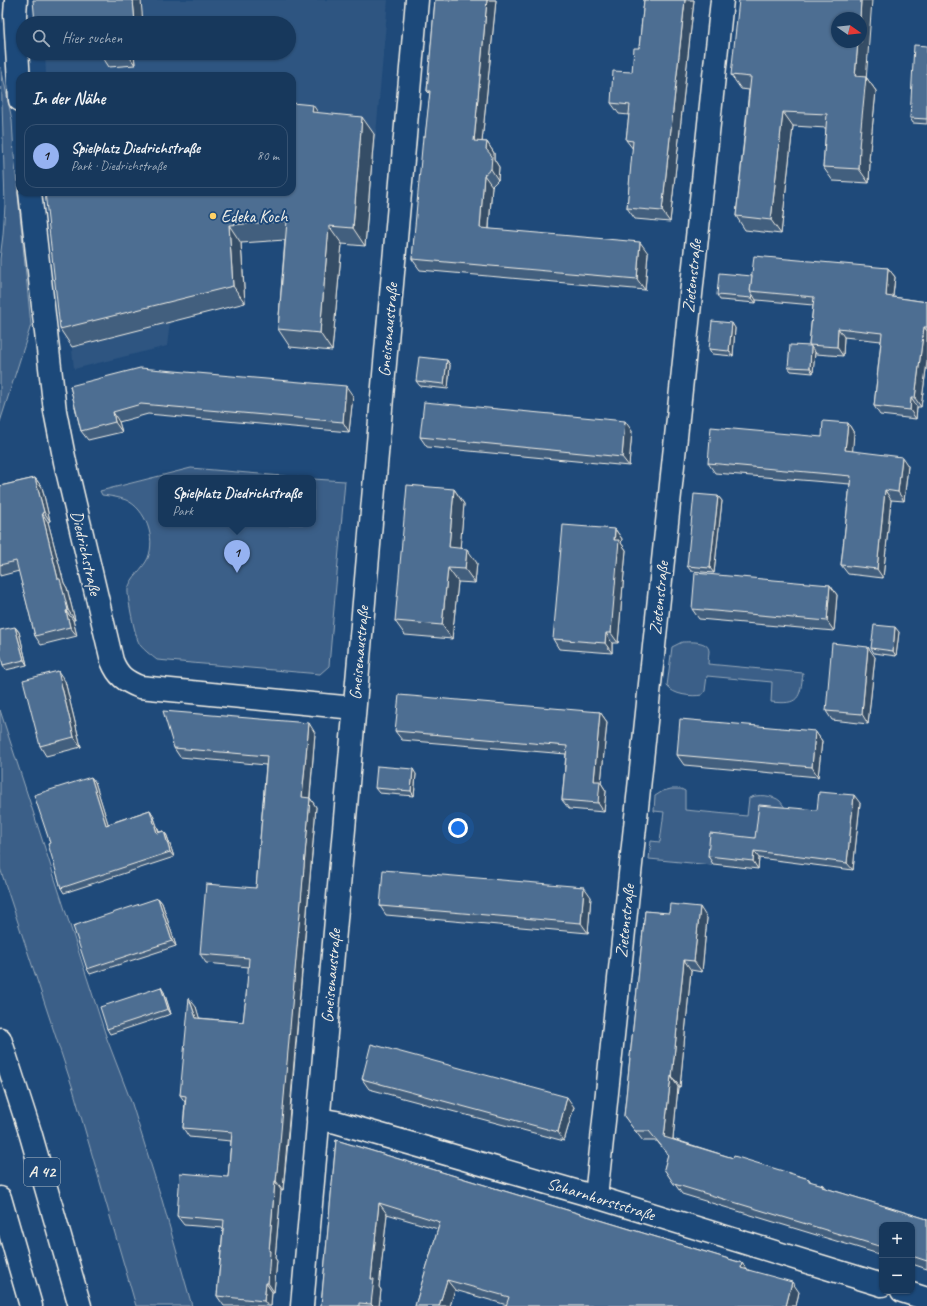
<!DOCTYPE html>
<html lang="de">
<head>
<meta charset="utf-8">
<style>
	:root { --surface:#17385c; --page:#244365; --text:#f1f3f6; --muted:#9eacbb; --line:#365272; --accent:#95b2f1 }
	body { margin:0; font-family:Caveat,sans-serif; background:var(--page); color:var(--text) }
	.controls { position:absolute; right:12px; bottom:12px; display:grid; overflow:hidden; border-radius:8px; box-shadow:0 1px 3px #0004 }
	.controls button { width:36px; height:36px; display:grid; place-items:center; padding:0; border:0; border-bottom:1px solid var(--line); background:var(--surface); color:var(--text); font:20px sans-serif }
	.compass { position:absolute; left:831px; top:12px; width:36px; height:36px; border-radius:50%; background:var(--surface); box-shadow:0 1px 3px #0004; rotate:104deg }
	.you { position:absolute; left:458px; top:828px; width:14px; height:14px; margin:-10px; border:3px solid #fff; border-radius:50%; background:#1a73e8; box-shadow:0 0 0 6px #1a73e833 }
	.badge { display:grid; place-items:center; width:26px; height:26px; border-radius:50%; background:var(--accent); color:#111; font-size:13px; font-weight:700 }
	.pin { position:absolute; translate:-50% -33px; filter:drop-shadow(0 1px 2px #0008) }
	.pin::after { content:''; position:absolute; top:21px; width:14px; height:12px; background:inherit; clip-path:polygon(0 0,100% 0,50% 100%) }
	.popup { position:absolute; left:158px; top:475px; width:158px; height:52px; box-sizing:border-box; display:grid; place-content:center; border-radius:8px; background:var(--surface); filter:drop-shadow(0 1px 3px #0005); font-size:13px; white-space:nowrap; color:var(--muted) }
	.popup b { font-size:15px; color:var(--text) }
	.popup::after { content:''; position:absolute; left:50%; top:100%; margin-left:-8px; border:8px solid transparent; border-top-color:var(--surface) }
	.list { margin:0; padding:0; list-style:none }
	h2 { display:flex; justify-content:space-between; align-items:center; height:52px; margin:0; padding:0 16px; font-size:17px }
	h2 small { font-size:13px; font-weight:400; color:var(--muted) }
	.list li { display:grid; grid-template-columns:26px 1fr auto; gap:12px; align-items:center; box-sizing:border-box; height:64px; margin:0 8px 8px; padding:0 8px; border:1px solid var(--line); border-radius:12px }
	.list b { display:block; font-size:15px; white-space:nowrap }
	.list p { margin:0; font-size:13px; white-space:nowrap; color:var(--muted) }
	.list em { font-size:13px; font-style:normal; color:var(--muted) }
	.icon { flex:none; width:22px; height:22px; fill:none; stroke:currentColor; stroke-width:2; stroke-linecap:round; stroke-linejoin:round }
	.map { position:relative; flex:none; width:927px; height:1306px; overflow:hidden }
	.search { position:absolute; background:var(--surface); box-shadow:0 1px 3px #0004; left:16px; top:16px; width:280px; height:44px; display:flex; align-items:center; gap:10px; box-sizing:border-box; padding:0 14px; border-radius:22px; color:var(--muted); font-size:15px }
	.panel { position:absolute; background:var(--surface); box-shadow:0 1px 3px #0004; left:16px; top:72px; width:280px; height:124px; border-radius:12px }
	.map>svg:first-child { display:block }
	.built { fill:#2d5581 }
	.green { fill:#3a5f88; stroke:#97a8b8 }
	.lines { fill:none; stroke-linecap:round; stroke-linejoin:round }
	.street-casing { stroke:#f4f1e8; stroke-width:25 }
	.highway-casing { stroke:#f4f1e8; stroke-width:25 }
	.street { stroke:#1f4a7a; stroke-width:22 }
	.highway { stroke:#1f4a7a; stroke-width:22 }
	.wall { fill:#425f7e; stroke:#f4f1e8 }
	.shaded-wall { fill:#364d66; stroke:#f4f1e8 }
	.building { fill:#4d6e92; stroke:#f4f1e8 }
	.poi-dot { fill:#ffd166; stroke:#1f4a7a; stroke-width:1.5 }
	.labels { text-anchor:middle; dominant-baseline:central; stroke-width:4; stroke-linejoin:round; paint-order:stroke }
	.shield { fill:#1f4a7a; stroke:#b4bfc7; stroke-width:1 }
	.shield-label { font-size:16px; font-weight:bold; fill:#f4f1e8 }
	.poi-label { font-size:17px; fill:#f4f1e8; stroke:#1f4a7a; text-anchor:start }
	.street-label { font-size:17px; fill:#f4f1e8; stroke:#1f4a7a }
</style>
</head>
<body>
<div class="map">
<svg width="927" height="1306" viewBox="0 0 927 1306">
	<rect width="100%" height="100%" fill="#1f4a7a"/>
	<filter id="ink" filterUnits="userSpaceOnUse"><feTurbulence type="fractalNoise" baseFrequency=".025" numOctaves="2"/><feDisplacementMap in="SourceGraphic" scale="8" xChannelSelector="R" yChannelSelector="G"/><feConvolveMatrix kernelMatrix="1 2 1 2 8 2 1 2 1" color-interpolation-filters="sRGB"/></filter>
	<g filter="url(#ink)">
		<polygon class="built" points="71,0 388,0 366,246 296,239 242,243 170,322 167,346 74,369 56,192 292,192 292,76 46,76 45,53 289,53 289,23 43,23"/>
		<g class="green">
			<polygon points="1,67 12,120 14,155 31,325 0,422 0,259 3,235 5,205"/>
			<path d="M 191,468 L 305,478 L 161,478 L 161,524 L 313,524 L 313,479 L 345,481 L 329,666 L 320,674 L 157,660 C 152,656 141,648 139,643 C 135,636 127,597 128,589 C 131,577 143,569 148,558 C 156,538 146,509 126,500 C 118,497 110,496 102,495 L 100,491 Z"/>
			<path d="M 682,642 C 690,642 708,640 709,651 C 709,655 708,660 708,664 L 803,673 C 800,699 799,705 771,702 L 772,682 L 707,676 L 705,691 L 702,695 C 692,697 673,695 667,686 L 672,647 Z"/>
			<polygon points="0,710 107,1039 132,1104 162,1200 192,1306 136,1306 73,1089 0,868"/>
			<path d="M 671,789 L 681,789 L 685,791 L 685,810 L 747,816 L 749,798 C 756,794 774,795 780,801 C 782,803 784,807 786,809 L 760,845 L 715,841 L 712,865 L 649,859 L 651,841 L 660,842 L 664,812 L 654,811 L 655,796 L 663,791 Z"/>
		</g>
		<g class="lines">
			<defs>
				<g id="street">
					<polyline points="16,0 15,15 20,100"/>
					<path d="M 30,192 L 55,411 L 65,462 L 112,661 C 118,676 125,681 140,687 L 354,708"/>
					<polyline points="318,1119 336,1122 596,1197 882,1285"/>
					<polyline points="596,1197 722,0"/>
					<polyline points="902,1291 927,1299"/>
					<polyline points="302,1306 417,0"/>
				</g>
				<g id="highway">
					<polyline points="0,1039 30,1132 80,1306"/>
					<polyline points="0,1198 31,1306"/>
				</g>
			</defs>
			<use href="#street" class="street-casing"/>
			<use href="#highway" class="highway-casing"/>
			<use href="#street" class="street"/>
			<use href="#highway" class="highway"/>
		</g>
		<g class="wall">
			<polygon points="435,0 496,0 482,142 487,142 494,153 494,159 499,167 498,180 492,186 489,229 648,253 645,290 420,270 412,259 430,94 427,91"/>
			<polygon points="644,0 694,0 670,222 635,219 627,208 633,149 626,140 629,115 619,114 611,103 632,72 639,48"/>
			<polygon points="927,46 927,124 913,123 910,118"/>
			<polygon points="100,53 134,53 135,65 109,67"/>
			<polygon points="731,75 866,77 876,91 869,160 870,162 869,183 833,181 823,167 826,128 793,126 781,234 745,230 736,216 749,90 741,89"/>
			<polygon points="318,113 374,134 365,246 342,244 332,351 290,347 278,329 285,240 241,243 245,303 72,347 60,329"/>
			<polygon points="888,268 895,277 893,297 927,302 927,362 921,407 917,407 916,419 880,415 874,406 881,341 844,337 843,356 816,354 815,352 813,373 791,371 788,367 811,346 809,345 813,305 757,300 756,300 756,303 720,300 717,295 752,276"/>
			<polygon points="735,328 733,356 712,354 709,349"/>
			<polygon points="447,360 450,365 448,389 420,386 416,381"/>
			<polygon points="70,386 353,396 349,432 148,414 119,422 122,432 88,440 81,431"/>
			<polygon points="848,423 854,433 852,451 908,466 904,501 891,500 883,578 848,574 841,565 850,484 715,473 708,463 822,437"/>
			<polygon points="632,431 629,466 427,447 420,437"/>
			<polygon points="35,478 42,487 50,521 48,522 64,583 67,588 75,620 73,620 77,636 41,645 35,636 19,571 0,576 0,486"/>
			<polygon points="454,489 464,504 460,548 477,563 475,583 458,582 452,639 405,635 395,621"/>
			<polygon points="718,496 722,501 714,573 691,571 687,566"/>
			<polygon points="615,529 622,539 621,543 626,550 618,643 612,643 612,653 559,649 553,639"/>
			<polygon points="830,585 837,595 834,631 699,619 692,609"/>
			<polygon points="15,627 19,632 27,665 6,670 3,665"/>
			<polygon points="899,632 896,656 874,653 871,648"/>
			<polygon points="875,657 868,724 832,720 826,711"/>
			<polygon points="65,681 81,747 46,756 40,746"/>
			<polygon points="600,712 607,722 601,783 606,791 604,812 569,809 562,800 566,754 402,740 395,731"/>
			<polygon points="815,731 822,741 818,777 684,765 677,755"/>
			<polygon points="315,733 310,798 316,807 287,1152 283,1190 281,1190 275,1258 277,1261 274,1292 272,1292 271,1306 224,1306 217,1296 223,1228 184,1225 177,1216 228,1177 231,1141 189,1137 183,1128 185,1102 180,1095 196,1007 199,1018 243,1022 246,997 249,967 206,963 200,954 256,888 266,765 180,757 174,748"/>
			<polygon points="416,774 414,796 379,793 375,788"/>
			<polygon points="91,777 95,782 108,824 150,810 153,815 159,832 164,831 167,836 174,857 64,893 61,888 50,843"/>
			<polygon points="860,803 853,870 759,858 758,869 713,864 708,856 755,838 817,810"/>
			<polygon points="591,897 588,933 386,915 380,906"/>
			<polygon points="158,898 162,903 176,946 90,974 87,969"/>
			<polygon points="645,911 707,918 702,972 691,970 680,1087 678,1087 673,1139 733,1158 809,1179 811,1182 823,1185 825,1188 927,1219 927,1269 912,1264 912,1225 882,1225 882,1255 682,1194 664,1169 668,1155 657,1141 643,1141 624,1116"/>
			<polygon points="164,992 171,1014 110,1034 107,1029"/>
			<polygon points="362,1079 574,1107 564,1141 369,1089"/>
			<polygon points="336,1140 742,1263 746,1269 799,1292 796,1306 506,1306 507,1305 455,1290 450,1306 415,1306 438,1229 387,1214 379,1287 381,1290 379,1306 321,1306"/>
		</g>
		<g class="shaded-wall">
			<polygon points="133,0 141,0 143,23 135,23"/>
			<polygon points="487,0 496,0 481,152 474,141"/>
			<polygon points="685,0 694,0 670,222 662,211"/>
			<polygon points="861,0 872,0 866,81 866,77 876,91 869,160 870,162 869,183 859,169 859,147 855,76 858,42 861,42 861,18 860,18"/>
			<polygon points="127,53 134,53 135,65"/>
			<polygon points="313,105 325,123 312,112"/>
			<polygon points="783,112 793,126 781,234 771,220"/>
			<polygon points="362,117 374,134 365,246 353,228"/>
			<polygon points="487,142 494,153 494,159 499,167 498,180 491,169 486,149"/>
			<polygon points="484,175 492,186 488,239 480,228"/>
			<polygon points="229,225 241,243 245,303 233,286"/>
			<polygon points="329,226 342,244 332,351 320,333"/>
			<polygon points="640,242 648,253 645,290 637,279"/>
			<polygon points="888,268 895,277 892,305 886,296"/>
			<polygon points="753,295 756,300 756,303 752,298"/>
			<polygon points="732,323 735,328 733,356 729,351"/>
			<polygon points="924,327 927,331 927,362 921,407 915,398"/>
			<polygon points="838,328 844,337 843,356 837,347"/>
			<polygon points="811,347 815,352 813,373 810,368"/>
			<polygon points="447,360 450,365 448,389 444,384"/>
			<polygon points="346,386 353,396 349,432 343,422"/>
			<polygon points="911,398 917,407 916,419 910,410"/>
			<polygon points="113,412 119,422 122,432 115,422"/>
			<polygon points="625,421 632,431 629,466 622,457"/>
			<polygon points="848,423 854,433 852,459 845,450"/>
			<polygon points="902,457 908,466 904,501 898,492"/>
			<polygon points="35,478 42,487 50,521 44,512"/>
			<polygon points="454,489 464,504 459,561 449,547"/>
			<polygon points="885,490 891,500 883,578 877,569"/>
			<polygon points="718,496 722,501 714,573 710,568"/>
			<polygon points="42,513 48,522 64,583 67,588 75,620 68,610 58,579"/>
			<polygon points="615,529 622,539 621,543 626,550 618,643 611,633"/>
			<polygon points="467,549 477,563 475,583 465,569"/>
			<polygon points="448,568 458,582 452,639 442,625"/>
			<polygon points="830,585 837,595 834,631 827,621"/>
			<polygon points="66,611 73,620 77,636 70,627"/>
			<polygon points="15,627 19,632 27,665 24,660"/>
			<polygon points="895,627 899,632 896,656 893,651"/>
			<polygon points="606,633 612,643 612,653 605,643"/>
			<polygon points="868,647 875,657 868,724 862,714"/>
			<polygon points="58,671 65,681 81,747 74,737"/>
			<polygon points="600,712 607,722 601,783 606,791 604,812 598,803 594,781"/>
			<polygon points="309,723 315,733 309,806 302,797"/>
			<polygon points="815,731 822,741 818,777 812,767"/>
			<polygon points="413,769 416,774 414,796 411,791"/>
			<polygon points="91,777 95,782 110,830 106,825"/>
			<polygon points="854,795 860,803 853,870 847,863"/>
			<polygon points="310,798 316,807 283,1190 276,1181"/>
			<polygon points="150,810 153,815 161,838 157,833"/>
			<polygon points="164,831 167,836 174,857 170,852"/>
			<polygon points="754,851 759,858 758,869 753,861"/>
			<polygon points="584,887 591,897 588,933 581,923"/>
			<polygon points="158,898 162,903 176,946 172,941"/>
			<polygon points="700,907 707,918 702,972 694,961"/>
			<polygon points="684,960 691,970 680,1087 672,1077"/>
			<polygon points="161,987 164,992 171,1014 168,1009"/>
			<polygon points="189,998 196,1007 202,1027 196,1018"/>
			<polygon points="671,1076 678,1087 672,1148 664,1137"/>
			<polygon points="567,1097 574,1107 564,1141 558,1132"/>
			<polygon points="275,1181 281,1190 275,1258 277,1261 274,1292 268,1283 269,1251"/>
			<polygon points="379,1203 387,1214 379,1287 381,1290 379,1306 373,1306 371,1304 371,1279"/>
			<polygon points="742,1263 750,1274 741,1268"/>
			<polygon points="447,1280 455,1290 450,1306 439,1306"/>
			<polygon points="792,1282 799,1292 796,1306 786,1306"/>
			<polygon points="266,1283 272,1292 271,1306 268,1306 264,1301"/>
		</g>
		<g class="building">
			<polygon points="33,0 133,0 135,23 35,23"/>
			<polygon points="435,0 487,0 474,141 487,142 486,149 492,156 491,169 484,175 480,228 640,242 637,279 412,259 423,137 425,137 430,91 427,91"/>
			<polygon points="644,0 685,0 662,211 627,208 633,141 626,140 630,105 611,103 613,71 632,72 634,48 639,48"/>
			<polygon points="739,0 861,0 860,18 837,18 837,42 858,42 855,76 866,77 859,147 860,147 859,169 823,167 827,114 783,112 771,220 736,216 751,77 731,75"/>
			<polygon points="914,45 927,46 927,119 910,118"/>
			<polygon points="100,53 112,53 100,54"/>
			<polygon points="292,103 313,105 312,112 362,117 353,228 329,226 320,333 278,329 287,221 229,225 233,286 60,329 45,192 292,192"/>
			<polygon points="754,256 888,268 886,296 927,302 927,327 924,327 915,398 911,398 910,410 874,406 882,333 838,328 837,347 809,345 814,297 750,291"/>
			<polygon points="719,273 752,276 750,291 753,295 752,298 717,295"/>
			<polygon points="712,321 732,323 729,351 709,349"/>
			<polygon points="790,345 811,346 811,347 810,368 788,367"/>
			<polygon points="419,357 447,360 444,384 416,381"/>
			<polygon points="140,368 346,386 343,422 141,404 113,412 115,422 81,431 70,386"/>
			<polygon points="424,402 625,421 622,457 420,437"/>
			<polygon points="823,421 848,423 845,450 902,457 898,492 885,490 877,569 841,565 851,476 708,463 711,427 822,437"/>
			<polygon points="35,478 44,512 42,513 58,579 60,579 68,610 66,611 70,627 35,636 16,561 0,565 0,486"/>
			<polygon points="407,485 454,489 449,547 467,549 465,569 448,568 442,625 395,621"/>
			<polygon points="694,494 718,496 710,568 687,566"/>
			<polygon points="563,525 615,529 614,540 619,540 611,633 606,633 605,643 553,639"/>
			<polygon points="695,573 830,585 827,621 692,609"/>
			<polygon points="874,625 895,627 893,651 871,648"/>
			<polygon points="15,627 24,660 3,665 0,653 0,630"/>
			<polygon points="832,643 868,647 862,714 826,711"/>
			<polygon points="58,671 74,737 40,746 23,680"/>
			<polygon points="399,695 600,712 594,781 600,781 598,803 562,800 567,746 395,731"/>
			<polygon points="163,711 309,723 302,797 310,798 280,1143 276,1181 275,1181 269,1251 270,1251 269,1268 268,1283 266,1283 264,1301 217,1296 224,1220 177,1216 180,1173 228,1177 232,1132 183,1128 186,1096 180,1095 189,998 196,1018 243,1022 246,997 249,958 200,954 206,884 256,888 267,756 174,748"/>
			<polygon points="680,719 815,731 812,767 677,755"/>
			<polygon points="377,766 413,769 411,791 375,788"/>
			<polygon points="91,777 106,825 150,810 157,833 164,831 170,852 61,888 48,844 50,843 34,795"/>
			<polygon points="819,792 854,795 847,863 754,851 753,861 708,856 710,833 755,838 759,805 817,810"/>
			<polygon points="383,870 584,887 581,923 380,906"/>
			<polygon points="158,898 172,941 87,969 73,926"/>
			<polygon points="670,904 700,907 694,961 684,960 672,1077 671,1076 664,1137 733,1158 734,1156 809,1179 809,1181 823,1185 822,1187 927,1219 927,1261 912,1256 912,1225 882,1225 882,1247 674,1184 664,1169 668,1154 649,1131 635,1131 624,1116 645,911 669,913"/>
			<polygon points="161,987 168,1009 107,1029 100,1007"/>
			<polygon points="371,1044 567,1097 558,1132 362,1079"/>
			<polygon points="336,1140 742,1263 741,1268 792,1282 786,1306 506,1306 509,1297 447,1280 439,1306 415,1306 440,1222 379,1203 371,1279 374,1279 371,1304 359,1303 359,1306 321,1306"/>
		</g>
	</g>
	<circle class="poi-dot" cx="213" cy="216" r="4"/>
	<g class="labels">
		<rect class="shield" x="24" y="1158" width="36" height="28" rx="3"/>
		<g class="shield-label">
			<text x="42" y="1172">A 42</text>
		</g>
		<g class="poi-label">
			<text x="221" y="216">Edeka Koch</text>
		</g>
		<g class="street-label">
			<text transform="translate(692 276) rotate(-84)">Zietenstraße</text>
			<text transform="translate(388 330) rotate(-85)">Gneisenaustraße</text>
			<text transform="translate(86 553) rotate(77)">Diedrichstraße</text>
			<text transform="translate(659 598) rotate(-84)">Zietenstraße</text>
			<text transform="translate(359 653) rotate(-85)">Gneisenaustraße</text>
			<text transform="translate(625 921) rotate(-84)">Zietenstraße</text>
			<text transform="translate(331 976) rotate(-85)">Gneisenaustraße</text>
			<text transform="translate(601 1199) rotate(17)">Scharnhorststraße</text>
		</g>
	</g>
</svg>
<div class="controls">
<button>+</button>
<button>−</button>
</div>
<svg class="compass" viewBox="-18 -18 36 36"><path d="M0-13l5 13h-10z" fill="#e53935"/><path d="M0 13l5-13h-10z" fill="#9eacbb"/></svg>
<div class="you"></div>
<div class="pin badge" style="left:237px;top:573px">1</div>
<div class="popup"><b>Spielplatz Diedrichstraße</b>Park</div>
<div class="search"><svg class="icon" aria-label="search" viewBox="0 0 24 24"><circle cx="10" cy="10" r="6"/><path d="M15 15l6 6"/></svg>Hier suchen</div>
<section class="panel">
<h2>In der Nähe<small></small></h2>
<ul class="list">
<li><span class="badge">1</span><div><b>Spielplatz Diedrichstraße</b><p>Park · Diedrichstraße</p></div><em>80 m</em></li>
</ul>
</section>
</div>
</body>
</html>
